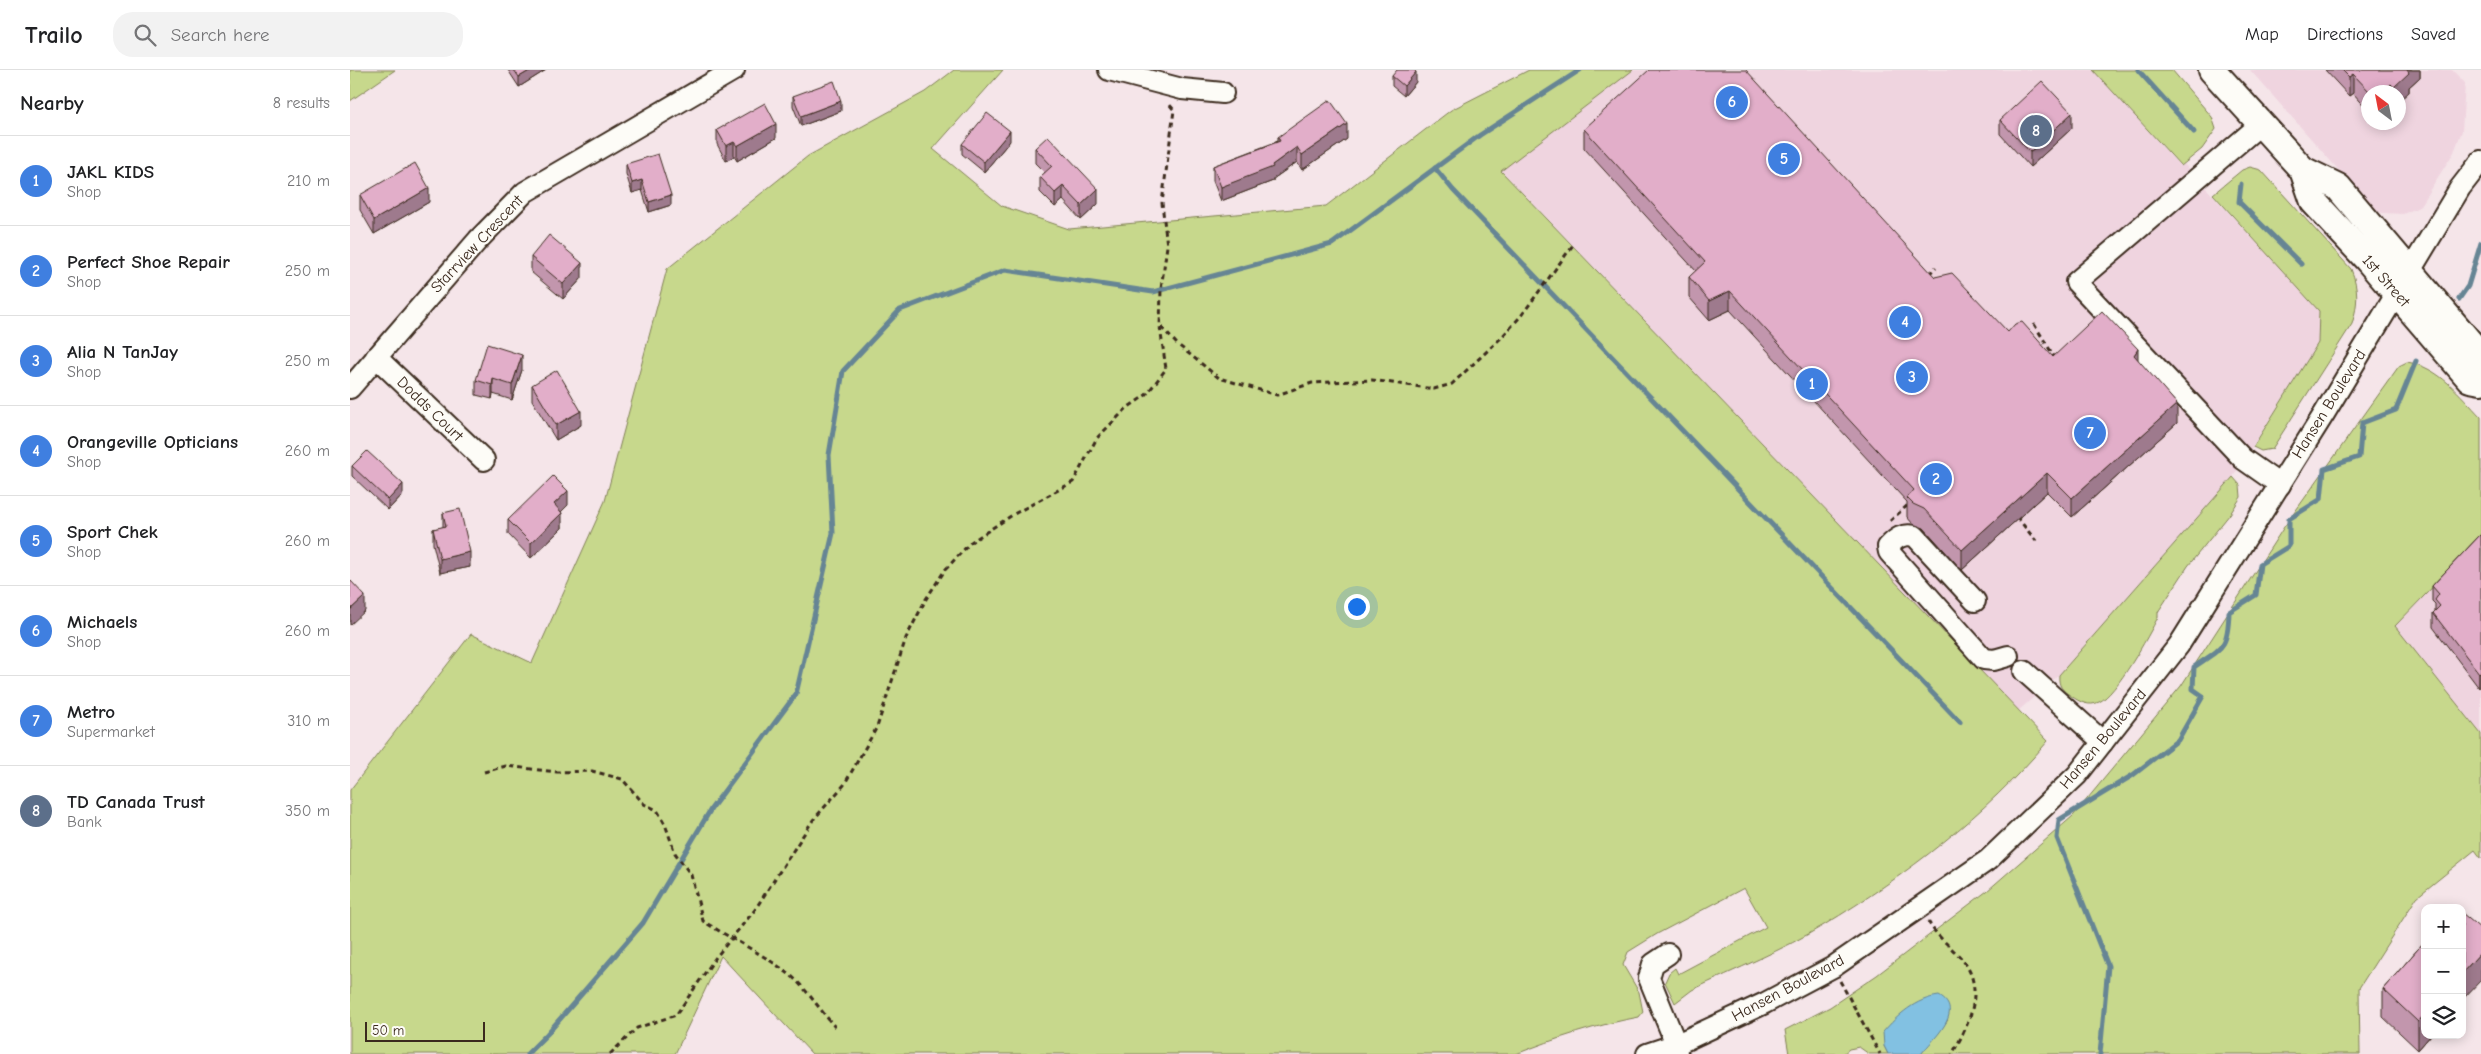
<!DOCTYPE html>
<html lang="en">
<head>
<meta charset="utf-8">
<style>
	:root { --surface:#fff; --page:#f2f2f2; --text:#202124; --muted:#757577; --line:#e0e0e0; --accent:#1f6fb2 }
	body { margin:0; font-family:"Comic Neue",sans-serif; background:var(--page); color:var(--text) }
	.controls { position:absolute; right:15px; bottom:15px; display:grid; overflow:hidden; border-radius:10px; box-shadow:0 2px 12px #0003 }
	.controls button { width:45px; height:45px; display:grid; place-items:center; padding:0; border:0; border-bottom:1px solid var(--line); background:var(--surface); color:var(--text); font:25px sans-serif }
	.compass { position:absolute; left:2011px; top:15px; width:45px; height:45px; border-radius:50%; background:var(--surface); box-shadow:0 2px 12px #0003; rotate:328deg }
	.scale { position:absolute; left:15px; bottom:12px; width:120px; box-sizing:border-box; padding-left:5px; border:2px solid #3b2a1e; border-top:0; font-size:14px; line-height:18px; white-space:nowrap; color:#3b2a1e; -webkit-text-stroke:4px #fdfcf7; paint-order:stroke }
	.you { position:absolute; left:1006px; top:536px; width:18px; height:18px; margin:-12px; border:4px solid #fff; border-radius:50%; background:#1a73e8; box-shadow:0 0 0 8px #1a73e833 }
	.badge { display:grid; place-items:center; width:32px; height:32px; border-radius:50%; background:var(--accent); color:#fff; font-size:16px; font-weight:700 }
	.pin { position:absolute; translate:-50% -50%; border:2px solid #fff; box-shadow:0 1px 5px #0006 }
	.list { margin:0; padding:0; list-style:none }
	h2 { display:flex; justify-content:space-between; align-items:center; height:65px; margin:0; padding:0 20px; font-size:21px }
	h2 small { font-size:16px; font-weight:400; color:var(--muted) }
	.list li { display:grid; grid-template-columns:32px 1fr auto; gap:15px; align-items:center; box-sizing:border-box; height:90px; padding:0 20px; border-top:1px solid var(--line) }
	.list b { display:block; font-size:19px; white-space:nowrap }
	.list p { margin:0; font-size:16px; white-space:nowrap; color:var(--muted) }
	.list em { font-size:16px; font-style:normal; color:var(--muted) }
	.icon { flex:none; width:28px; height:28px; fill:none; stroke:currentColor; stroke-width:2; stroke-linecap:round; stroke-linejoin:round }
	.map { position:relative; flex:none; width:2131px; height:984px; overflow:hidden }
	header { display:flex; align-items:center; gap:30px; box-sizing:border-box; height:70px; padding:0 25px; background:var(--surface); border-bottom:1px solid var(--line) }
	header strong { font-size:24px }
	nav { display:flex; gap:28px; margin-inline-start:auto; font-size:18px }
	.search { width:350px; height:45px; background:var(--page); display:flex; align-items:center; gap:12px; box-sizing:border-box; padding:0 18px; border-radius:20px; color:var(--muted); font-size:19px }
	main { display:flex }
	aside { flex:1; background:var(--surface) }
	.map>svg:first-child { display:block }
	.built { fill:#efd4df; fill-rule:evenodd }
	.green { fill:#c7d88c; stroke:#818155 }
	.water { fill:#82c1e2; stroke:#668594 }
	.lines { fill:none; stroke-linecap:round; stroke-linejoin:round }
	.stream { stroke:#668594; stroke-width:5 }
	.minor-casing { stroke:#3b2a1e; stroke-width:24 }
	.major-casing { stroke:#3b2a1e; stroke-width:30 }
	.path { stroke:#3b2a1e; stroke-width:3; stroke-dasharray:5 4; stroke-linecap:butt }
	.minor { stroke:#fdfcf7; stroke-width:20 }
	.major { stroke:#fdfcf7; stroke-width:26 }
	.wall { fill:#c296ad; stroke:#3b2a1e }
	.shaded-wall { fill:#9e7a8d; stroke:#3b2a1e }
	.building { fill:#e2aec9; stroke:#3b2a1e }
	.labels { text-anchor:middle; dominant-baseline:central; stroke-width:4; stroke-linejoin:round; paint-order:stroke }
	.street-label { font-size:16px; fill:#3b2a1e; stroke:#fdfcf7 }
</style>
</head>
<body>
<header>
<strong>Trailo</strong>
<div class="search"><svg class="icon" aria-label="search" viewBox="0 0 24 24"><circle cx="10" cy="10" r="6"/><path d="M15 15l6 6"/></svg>Search here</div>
<nav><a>Map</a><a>Directions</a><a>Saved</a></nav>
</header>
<main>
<aside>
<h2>Nearby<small>8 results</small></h2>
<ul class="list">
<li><span class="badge" style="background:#3f7fe0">1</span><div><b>JAKL KIDS</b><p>Shop</p></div><em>210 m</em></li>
<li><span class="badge" style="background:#3f7fe0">2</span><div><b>Perfect Shoe Repair</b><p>Shop</p></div><em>250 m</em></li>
<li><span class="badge" style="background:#3f7fe0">3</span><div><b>Alia N TanJay</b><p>Shop</p></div><em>250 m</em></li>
<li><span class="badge" style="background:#3f7fe0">4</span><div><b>Orangeville Opticians</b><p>Shop</p></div><em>260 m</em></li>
<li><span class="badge" style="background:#3f7fe0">5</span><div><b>Sport Chek</b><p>Shop</p></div><em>260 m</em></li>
<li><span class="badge" style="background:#3f7fe0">6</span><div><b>Michaels</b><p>Shop</p></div><em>260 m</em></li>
<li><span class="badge" style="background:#3f7fe0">7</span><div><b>Metro</b><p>Supermarket</p></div><em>310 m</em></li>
<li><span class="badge" style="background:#5c6f8a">8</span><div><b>TD Canada Trust</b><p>Bank</p></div><em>350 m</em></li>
</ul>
</aside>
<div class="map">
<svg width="2131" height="984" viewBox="0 0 2131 984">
	<rect width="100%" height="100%" fill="#f5e5e9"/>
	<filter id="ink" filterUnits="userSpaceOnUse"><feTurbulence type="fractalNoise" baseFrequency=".02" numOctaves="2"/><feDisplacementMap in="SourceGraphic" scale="10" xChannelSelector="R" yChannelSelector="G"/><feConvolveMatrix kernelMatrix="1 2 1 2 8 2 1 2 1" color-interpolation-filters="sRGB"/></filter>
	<g filter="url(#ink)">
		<g class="built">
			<polygon points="1283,0 1743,0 1830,96 1834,94 1969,241 1968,273 1883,407 1709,605 1668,641 1151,100"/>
			<path d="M 1900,0 L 2102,0 L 2115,13 L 2112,61 L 2104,82 L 2069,137 L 2053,144 L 2033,143 L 2025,141 ZM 2018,22 L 2048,22 L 2048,52 L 2018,52 Z"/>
			<polygon points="2131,467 2131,664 2045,556"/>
		</g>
		<g class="green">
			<polygon points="0,0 45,0 0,31"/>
			<path d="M 604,0 L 653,0 L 583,79 L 652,136 L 719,159 L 976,136 L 1101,40 L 1179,0 L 1283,0 L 1151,101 L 1698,671 C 1635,745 1557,805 1474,855 C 1433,880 1386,899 1342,920 L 1325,933 L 1315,912 L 1319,903 L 1325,898 L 1328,904 L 1416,857 L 1394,818 L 1307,864 L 1278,882 L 1273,895 L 1289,922 L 1293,942 L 1289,947 C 1246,955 1207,968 1166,984 L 462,984 L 371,886 L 325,984 L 0,984 L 0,720 L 121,564 L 182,593 L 255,431 L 317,199 L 458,86 L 575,22 Z"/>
			<polygon points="1743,0 1822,0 1862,47 1866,59 1852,79 1831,96"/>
			<path d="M 1900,97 L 1911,100 L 2001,199 C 2009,219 2008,234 2002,254 L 1922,379 L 1911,381 L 1903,377 L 1968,273 L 1969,241 L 1863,124 L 1892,100 Z"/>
			<path d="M 2057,292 C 2089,297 2110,325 2131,347 L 2131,467 L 2045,556 L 2131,664 L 2131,788 L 2125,780 L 2067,827 L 2009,918 L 2010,984 L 1571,984 L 1598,950 L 1534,976 L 1538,984 L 1519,984 L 1509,977 L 1499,979 L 1493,984 L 1439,984 L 1435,960 L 1480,937 L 1527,905 L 1637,821 L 1723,746 L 1831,616 L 1934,457 L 2049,296 Z"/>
			<path d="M 1883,407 L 1890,415 L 1891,427 L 1880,444 L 1838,496 L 1808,542 L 1808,547 C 1799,565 1766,625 1749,632 C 1739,637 1730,632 1721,626 C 1712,620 1708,616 1709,605 Z"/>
		</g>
		<path class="water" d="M 1589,926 C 1616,941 1583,969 1571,984 L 1538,984 L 1534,976 L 1533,962 C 1548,945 1565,929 1589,926 Z"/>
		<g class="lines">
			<g class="stream">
				<polyline points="1788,0 1844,62"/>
				<polyline points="1085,98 1103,120 1610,652"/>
				<polyline points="1891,114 1889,132 1951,194"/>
				<polyline points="2109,229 2118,216 2131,173"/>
				<polyline points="177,984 197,964 293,853 361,739 446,624 483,463 479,385 493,301 550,240 655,200 803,222 982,174 1130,65 1230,0"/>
				<path d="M 1750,984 L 1758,896 L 1707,768 L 1709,750 L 1783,705 L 1828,670 L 1853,626 L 1843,619 L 1844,597 C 1873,577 1878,578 1879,542 L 1906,525 L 1910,494 L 1939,476 L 1939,449 L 1971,429 L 1974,399 L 2009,387 L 2012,353 L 2046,340 L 2066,291"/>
			</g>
			<defs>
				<g id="minor">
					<polyline points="759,0 832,19 873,23"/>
					<polyline points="1912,53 1726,212 1893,389 1930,415"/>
					<polyline points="26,287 134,390"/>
					<polyline points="0,318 128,170 175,122 384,0"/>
					<path d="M 1625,531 L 1565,466 C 1553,463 1546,468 1538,477 L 1539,482 L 1634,589 L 1644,590 L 1658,586"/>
					<polyline points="1674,601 1753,672"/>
					<polyline points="1318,884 1303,894 1299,908 1326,974 1327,984"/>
					<polyline points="1297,984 1327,974 1415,933 1483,897 1638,790 1727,705 1829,575 1974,344 2110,118 2131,91"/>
				</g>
				<g id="major">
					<polyline points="1862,0 1953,100 1988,117 2131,286"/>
					<polyline points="1953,100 1964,132 2017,189 2120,309 2131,311"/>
				</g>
			</defs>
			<use href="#minor" class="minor-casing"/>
			<use href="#major" class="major-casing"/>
			<g class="path">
				<polyline points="1579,204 1586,197"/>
				<polyline points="1684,254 1705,288"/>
				<polyline points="811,257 827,274 869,308 927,325 962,313 1022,310 1084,319 1102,314 1150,269 1171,246 1223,175"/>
				<polyline points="1667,447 1686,471"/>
				<polyline points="1540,451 1559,434"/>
				<path d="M 134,702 L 156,696 L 207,702 L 242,701 L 272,709 L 294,734 L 307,740 L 315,754 L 325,783 L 341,805 L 353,851 C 381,869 412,883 439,904 C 456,918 470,940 485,957"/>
				<path d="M 1578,851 C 1586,866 1600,876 1611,888 C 1637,918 1619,955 1602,984"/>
				<polyline points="1490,911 1530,984"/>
				<polyline points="260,984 287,958 326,945 366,887 404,841 463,750 494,715 527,657 556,568 576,529 595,500 621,472 664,444 723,412 747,368 777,338 796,325 816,299 810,257 811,219 817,176 812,133 824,40 819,34"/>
			</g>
			<use href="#minor" class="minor"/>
			<use href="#major" class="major"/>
		</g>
		<g class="wall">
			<polygon points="158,0 196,0 169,17"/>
			<polygon points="1975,0 2070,0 2070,7 2059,17 2059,22 2018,22 2018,40 2003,23 1999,26"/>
			<polygon points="1042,6 1066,12 1054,26 1042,16"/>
			<polygon points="443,26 491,41 451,56 443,36"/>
			<polygon points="1650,50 1722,58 1680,97 1650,64"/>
			<polygon points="1234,59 1585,207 1658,262 1703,287 1788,290 1827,353 1722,447 1697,422 1612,500 1574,458 1563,454 1557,447 1557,432 1380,240 1359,250 1339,227 1339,207 1346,201 1234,78"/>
			<polygon points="367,60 426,68 387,91 384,86 376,91 367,74"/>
			<polygon points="928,67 997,69 952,100 947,92 923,109 923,111 871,131 863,111 863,96 928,71"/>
			<polygon points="660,71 634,102 612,84 612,74"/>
			<polygon points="685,78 748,134 731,150 713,130 705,137 690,122 690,107 695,103 685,93"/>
			<polygon points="276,94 321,135 299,142 292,120 282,123 276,104"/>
			<polygon points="10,125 79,132 24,164 10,140"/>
			<polygon points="181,187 232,208 213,229 181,202"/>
			<polygon points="172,300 162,330 143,324 142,329 126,325 126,310"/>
			<polygon points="182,315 231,355 206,370 182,330"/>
			<polygon points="2,396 53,424 38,440 2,406"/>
			<polygon points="218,435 211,442 212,458 181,488 158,464 158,450"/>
			<polygon points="93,443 120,497 90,503 83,474 83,459 93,457"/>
			<polygon points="2131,464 2129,618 2083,557 2083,543 2085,541 2085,534 2082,531 2082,516"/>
			<polygon points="2075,871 2075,965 2081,965 2068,980 2033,947 2033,919"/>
		</g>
		<g class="shaded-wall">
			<polygon points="181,0 196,0 169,17 169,7"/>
			<polygon points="2057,0 2070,0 2070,7 2059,17 2059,22 2048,32 2048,22 2044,22 2044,17"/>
			<polygon points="1066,2 1066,12 1054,26 1054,16"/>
			<polygon points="2003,4 2003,23 1999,26 1999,7"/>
			<polygon points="2041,14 2041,22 2032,22"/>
			<polygon points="491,31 491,41 451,56 451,46"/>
			<polygon points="1722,43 1722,58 1680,97 1680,82"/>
			<polygon points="426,54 426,68 387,91 387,76"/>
			<polygon points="997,54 997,69 952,100 952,85"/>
			<polygon points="660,61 660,71 634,102 634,92"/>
			<polygon points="384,72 384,86 376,91 376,76"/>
			<polygon points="947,77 947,92 923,109 923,111 871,131 871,117 922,95"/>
			<polygon points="292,110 292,120 282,123 282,113"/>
			<polygon points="713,116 713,130 705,137 705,123"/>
			<polygon points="79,118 79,132 24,164 24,150"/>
			<polygon points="748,119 748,134 731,150 731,135"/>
			<polygon points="321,125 321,135 299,142 299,132"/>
			<polygon points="232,193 232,208 213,229 213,214"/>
			<polygon points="1380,221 1380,240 1359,250 1359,231"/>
			<polygon points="1788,279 1788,299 1784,285"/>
			<polygon points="172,285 172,300 162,330 162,315"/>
			<polygon points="143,309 143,324 142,329 142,315"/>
			<polygon points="1827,334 1827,353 1722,447 1722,428"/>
			<polygon points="231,341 231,355 206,370 206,355"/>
			<polygon points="1697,403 1697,422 1612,500 1612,480"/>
			<polygon points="53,414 53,424 38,440 38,430"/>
			<polygon points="218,421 218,435 204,449 204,434"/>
			<polygon points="212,443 212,458 181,488 181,473"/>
			<polygon points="120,482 120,497 90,503 90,489"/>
			<polygon points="15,526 15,541 0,555 0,540"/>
			<polygon points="2131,601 2131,616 2129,618 2129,603"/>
			<polygon points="2131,882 2131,910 2112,930 2112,903"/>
			<polygon points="2075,944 2075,965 2081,965 2068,980 2068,952"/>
		</g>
		<g class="building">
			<polygon points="164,0 181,0 169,7"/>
			<polygon points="1047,0 1064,0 1066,2 1054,16 1042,6"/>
			<polygon points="1299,0 1396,0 1585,207 1602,203 1658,262 1665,254 1672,252 1703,287 1752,241 1788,279 1784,285 1827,334 1722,428 1697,403 1612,480 1574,439 1563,434 1557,428 1564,420 1380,221 1359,231 1339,207 1355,192 1234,59"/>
			<polygon points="1992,0 2057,0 2059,3 2044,17 2041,14 2032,22 2020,22 2003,4 1999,7"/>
			<polygon points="484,11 491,31 451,46 443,26"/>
			<polygon points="1692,11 1722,43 1680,82 1650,50"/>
			<polygon points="980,30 997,54 952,85 947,77 922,95 923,97 871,117 863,96 930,71 928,67"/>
			<polygon points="415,33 426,54 387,76 384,72 376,76 367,60"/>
			<polygon points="637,43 660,61 634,92 612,74"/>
			<polygon points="698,66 748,119 731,135 713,116 705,123 690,107 702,96 685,78"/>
			<polygon points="308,84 321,125 299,132 292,110 282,113 276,94"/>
			<polygon points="65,93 79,118 24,150 10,125"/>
			<polygon points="199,165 232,193 213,214 181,187"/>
			<polygon points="137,274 172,285 162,315 143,309 142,315 126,310"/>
			<polygon points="207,300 231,341 206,355 182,315"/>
			<polygon points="17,381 53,414 38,430 2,396"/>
			<polygon points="203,406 218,421 204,434 212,443 181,473 158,450"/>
			<polygon points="110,439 120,482 90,489 83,459 96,456 93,443"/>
			<polygon points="2131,464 2131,601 2129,603 2083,543 2090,536 2085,530 2089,524 2082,516"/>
			<polygon points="0,510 15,526 0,540"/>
			<polygon points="2112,843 2131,859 2131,882 2112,903"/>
			<polygon points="2075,871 2075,944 2068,952 2033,919"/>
		</g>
	</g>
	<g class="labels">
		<g class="street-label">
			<text transform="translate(127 174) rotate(-47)">Starrview Crescent</text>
			<text transform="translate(2036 211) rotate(49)">1st Street</text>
			<text transform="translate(1979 334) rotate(-58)">Hansen Boulevard</text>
			<text transform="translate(80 339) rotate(44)">Dodds Court</text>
			<text transform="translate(1753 669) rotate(-50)">Hansen Boulevard</text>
			<text transform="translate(1438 918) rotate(-28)">Hansen Boulevard</text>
		</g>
	</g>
</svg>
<div class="controls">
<button>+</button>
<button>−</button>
<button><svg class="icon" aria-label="layers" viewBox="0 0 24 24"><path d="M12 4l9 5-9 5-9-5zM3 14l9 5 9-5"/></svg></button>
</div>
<svg class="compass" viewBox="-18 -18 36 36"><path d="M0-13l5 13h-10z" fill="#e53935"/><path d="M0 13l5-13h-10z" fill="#757577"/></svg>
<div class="scale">50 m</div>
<div class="you"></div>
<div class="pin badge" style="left:1462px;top:314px;background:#3f7fe0">1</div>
<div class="pin badge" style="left:1586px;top:409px;background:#3f7fe0">2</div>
<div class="pin badge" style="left:1562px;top:307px;background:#3f7fe0">3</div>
<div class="pin badge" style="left:1555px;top:252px;background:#3f7fe0">4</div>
<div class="pin badge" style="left:1434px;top:89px;background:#3f7fe0">5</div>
<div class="pin badge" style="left:1382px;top:32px;background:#3f7fe0">6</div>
<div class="pin badge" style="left:1740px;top:363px;background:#3f7fe0">7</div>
<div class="pin badge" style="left:1686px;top:61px;background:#5c6f8a">8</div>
</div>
</main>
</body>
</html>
